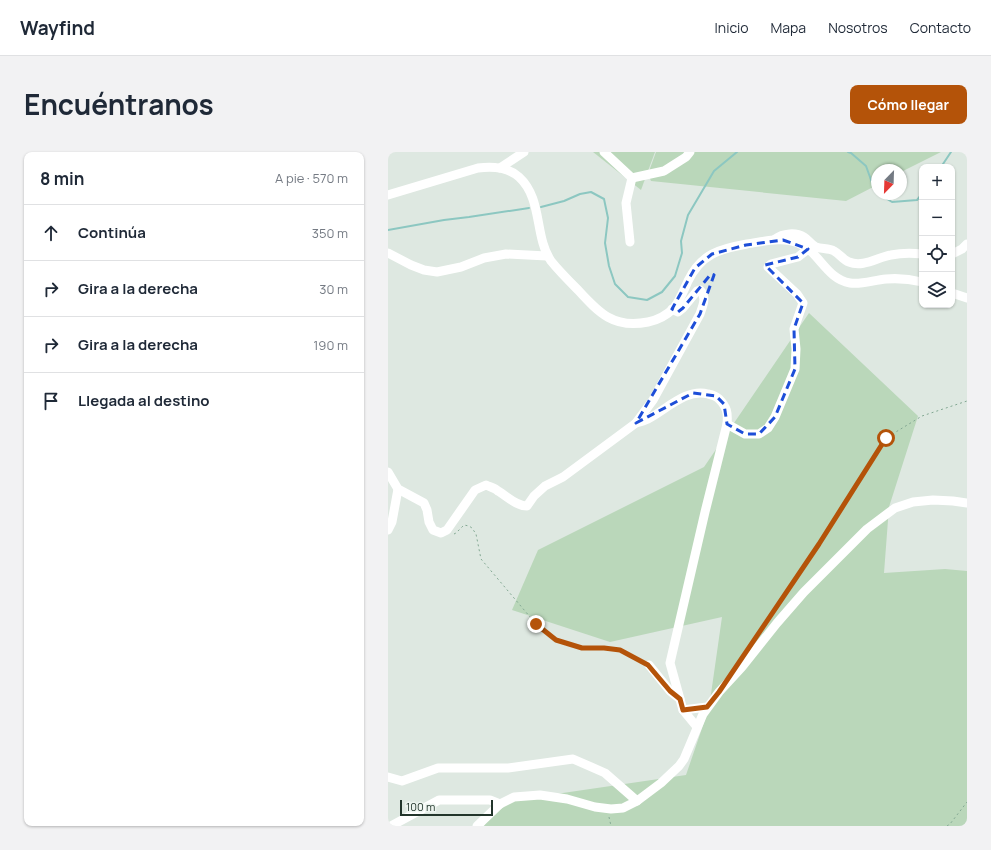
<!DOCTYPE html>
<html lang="es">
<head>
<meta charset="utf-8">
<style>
	:root { --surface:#fff; --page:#f2f2f3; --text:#1f2937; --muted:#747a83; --line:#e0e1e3; --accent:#b45309 }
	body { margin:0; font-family:Manrope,sans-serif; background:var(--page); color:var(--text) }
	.controls { position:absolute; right:12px; top:12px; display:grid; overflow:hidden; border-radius:8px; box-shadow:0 1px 3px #0004 }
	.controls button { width:36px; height:36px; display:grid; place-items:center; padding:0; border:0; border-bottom:1px solid var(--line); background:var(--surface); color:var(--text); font:20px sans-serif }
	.compass { position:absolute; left:483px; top:12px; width:36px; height:36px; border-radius:50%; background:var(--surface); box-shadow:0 1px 3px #0004; rotate:203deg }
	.scale { position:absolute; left:12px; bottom:10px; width:93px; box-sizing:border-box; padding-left:4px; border:2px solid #22352b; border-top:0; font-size:11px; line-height:14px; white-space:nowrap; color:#22352b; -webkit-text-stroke:3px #eef5f0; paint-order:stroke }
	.stop { position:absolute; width:12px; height:12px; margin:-9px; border:3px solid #b45309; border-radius:50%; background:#fff }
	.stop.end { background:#b45309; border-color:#fff; box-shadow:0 1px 4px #0008 }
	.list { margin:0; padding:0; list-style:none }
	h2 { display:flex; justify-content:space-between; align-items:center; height:52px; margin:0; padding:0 16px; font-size:17px }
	h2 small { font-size:13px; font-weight:400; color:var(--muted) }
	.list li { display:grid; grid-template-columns:26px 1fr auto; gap:12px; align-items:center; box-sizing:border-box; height:56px; padding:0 16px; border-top:1px solid var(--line) }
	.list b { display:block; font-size:15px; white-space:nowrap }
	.list em { font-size:13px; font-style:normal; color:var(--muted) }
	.icon { flex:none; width:22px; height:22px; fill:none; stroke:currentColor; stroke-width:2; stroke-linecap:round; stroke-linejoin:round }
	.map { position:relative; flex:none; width:579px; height:674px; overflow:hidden; border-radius:8px }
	header { display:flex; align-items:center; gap:24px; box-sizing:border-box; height:56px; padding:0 20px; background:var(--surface); border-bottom:1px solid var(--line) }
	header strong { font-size:19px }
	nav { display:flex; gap:22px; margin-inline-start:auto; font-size:14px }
	.intro { display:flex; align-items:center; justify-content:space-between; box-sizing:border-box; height:96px; padding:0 24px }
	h1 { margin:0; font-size:28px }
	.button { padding:10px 18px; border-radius:8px; background:var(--accent); color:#fff; font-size:14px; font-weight:700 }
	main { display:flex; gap:24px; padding:0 24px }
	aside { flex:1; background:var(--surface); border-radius:8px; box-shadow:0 1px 3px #0004 }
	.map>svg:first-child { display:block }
	.green { fill:#bad7ba }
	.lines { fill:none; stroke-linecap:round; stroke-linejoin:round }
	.stream { stroke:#8cc7c1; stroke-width:2 }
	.path { stroke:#83a893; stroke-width:1; stroke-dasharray:2 3; stroke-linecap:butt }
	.minor { stroke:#fff; stroke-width:9 }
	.route { stroke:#b45309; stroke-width:5 }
	.marked { fill:none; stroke:#1d4ed8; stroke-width:3; stroke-dasharray:8 5; stroke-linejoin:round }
</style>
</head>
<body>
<header>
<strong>Wayfind</strong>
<nav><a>Inicio</a><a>Mapa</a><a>Nosotros</a><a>Contacto</a></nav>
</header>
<div class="intro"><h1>Encuéntranos</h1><a class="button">Cómo llegar</a></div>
<main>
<aside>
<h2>8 min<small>A pie · 570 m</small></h2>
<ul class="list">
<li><svg class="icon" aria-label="ahead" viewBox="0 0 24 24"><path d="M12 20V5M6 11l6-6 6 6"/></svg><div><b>Continúa</b></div><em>350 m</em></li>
<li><svg class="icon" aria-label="right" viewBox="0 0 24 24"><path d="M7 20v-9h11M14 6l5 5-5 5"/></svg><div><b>Gira a la derecha</b></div><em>30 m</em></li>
<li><svg class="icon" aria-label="right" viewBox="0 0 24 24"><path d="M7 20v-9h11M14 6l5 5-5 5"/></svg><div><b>Gira a la derecha</b></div><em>190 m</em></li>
<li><svg class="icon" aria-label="arrive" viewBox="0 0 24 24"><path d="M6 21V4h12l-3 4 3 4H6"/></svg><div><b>Llegada al destino</b></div></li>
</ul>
</aside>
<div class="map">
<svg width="579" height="674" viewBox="0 0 579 674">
	<rect width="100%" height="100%" fill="#dee8e1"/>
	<g class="green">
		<polygon points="205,0 267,0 253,38"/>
		<polygon points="268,0 553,0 513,20 513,18 489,18 489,33 458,49 263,29 260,22"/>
		<polygon points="421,161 530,264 501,355 496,421 557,417 579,419 579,674 96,674 107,651 298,623 321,556 334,465 222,490 124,458 150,398 316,315"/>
	</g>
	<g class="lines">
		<g class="stream">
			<polyline points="460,0 463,1 478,14 487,39 489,41"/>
			<polyline points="553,15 563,0"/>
			<polyline points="491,42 504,50 529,48 534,42"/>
			<polyline points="153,55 176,49 192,42 203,40 216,47 220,66 217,91 221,114 227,132 240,145 259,148 274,140 287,124 294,101 293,89 300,63 326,19 349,0"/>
			<polyline points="0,78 56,68 81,65 141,56"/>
		</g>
		<g class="path">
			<polyline points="66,382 68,381 76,373 81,374 84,376 88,382 93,407 148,472 168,488 194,496 216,496 232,497 255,510"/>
			<polyline points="371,481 431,392 498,286 534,264 579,249"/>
			<polyline points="221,665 223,674"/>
			<polyline points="559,674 562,672 579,650"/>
		</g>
		<g class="minor">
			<polyline points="216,0 244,26 276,19 298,5 302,0"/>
			<polyline points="112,16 136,0"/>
			<path d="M 0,43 L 90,16 C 105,14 120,15 131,25 C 155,47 146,84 163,109 C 171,119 181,129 190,138 C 211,161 226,177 260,170 C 270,168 279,163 286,156 C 292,148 296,138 300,129 C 313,102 331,97 359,92 C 374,90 394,84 410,91 C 431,99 438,127 462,131 C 473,133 486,128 498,127 C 510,126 522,127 534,130"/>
			<path d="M 387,87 C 395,81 408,80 416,85 C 421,88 423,93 428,95 C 434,97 441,96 446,99 C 452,102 455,108 461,110 C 475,116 490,105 503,103 C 513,101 524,101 534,102"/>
			<polyline points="242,90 238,51 244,26"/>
			<polyline points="0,101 23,113 36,118 49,120 73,115 96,106 118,102 159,104"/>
			<polyline points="564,102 574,97 579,92"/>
			<polyline points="564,141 579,146"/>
			<path d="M 248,271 C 252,270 256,269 260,267 C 278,258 298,236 320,242 C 325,243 328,244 331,247 C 339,255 340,261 339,272 L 317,360 L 282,511 L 295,558 L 309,575"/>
			<polyline points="339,272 357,282 371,282 380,276 387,265 407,217 408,197 406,177 415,151 409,142 380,115 383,112 410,105 420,97"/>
			<path d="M 0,320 L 10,337 L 36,351 L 39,358 L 41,370 L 45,378 L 53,381 L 59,378 L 87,338 L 98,333 C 102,335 107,336 110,339 C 119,344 128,354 139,354 L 146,344 L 157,334 L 175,325 L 248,271 L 265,248 L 312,162 C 315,153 319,145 312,138 L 309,139 L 295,156 L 290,160 L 284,157"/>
			<polyline points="0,378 4,370 10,337"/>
			<polyline points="261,513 282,539 292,547"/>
			<polyline points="295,558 319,555"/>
			<polyline points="0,625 14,629 50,616 120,616 185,607 217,621 249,649"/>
			<polyline points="3,674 51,648 102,648 112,652"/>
			<polyline points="89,674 112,652 126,645 152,643 179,647 207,655 223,657 235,656 249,649 273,631 291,614 296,607 315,562 331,540 354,515 389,471 416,440 479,377 507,356 525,350 545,348 565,349 579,351"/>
		</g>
	</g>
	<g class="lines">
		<polyline class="route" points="148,472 168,488 194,496 216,496 232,498 260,513 282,539 292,547 295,558 319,555 331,540 431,392 498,286"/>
	</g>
	<path class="marked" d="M 395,88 L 420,97 L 410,105 L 377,113 L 415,151 L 406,177 L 407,217 L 387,265 L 371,282 L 357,282 L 339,272 L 336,252 L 328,244 L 305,241 L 248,271 L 312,162 L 326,123 L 323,122 L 295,156 L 290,160 L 284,157 L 307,116 L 324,102 L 358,93 Z"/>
</svg>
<div class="controls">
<button>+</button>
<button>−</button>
<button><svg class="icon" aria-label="locate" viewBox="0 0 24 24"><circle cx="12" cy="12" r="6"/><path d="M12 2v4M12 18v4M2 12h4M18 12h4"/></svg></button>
<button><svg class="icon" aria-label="layers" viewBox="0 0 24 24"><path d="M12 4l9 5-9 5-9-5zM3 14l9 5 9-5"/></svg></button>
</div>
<svg class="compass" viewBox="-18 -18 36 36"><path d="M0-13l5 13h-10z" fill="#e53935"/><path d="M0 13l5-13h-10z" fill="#747a83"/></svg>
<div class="scale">100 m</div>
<div class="stop" style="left:498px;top:286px"></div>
<div class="stop end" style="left:148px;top:472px"></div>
</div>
</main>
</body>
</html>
